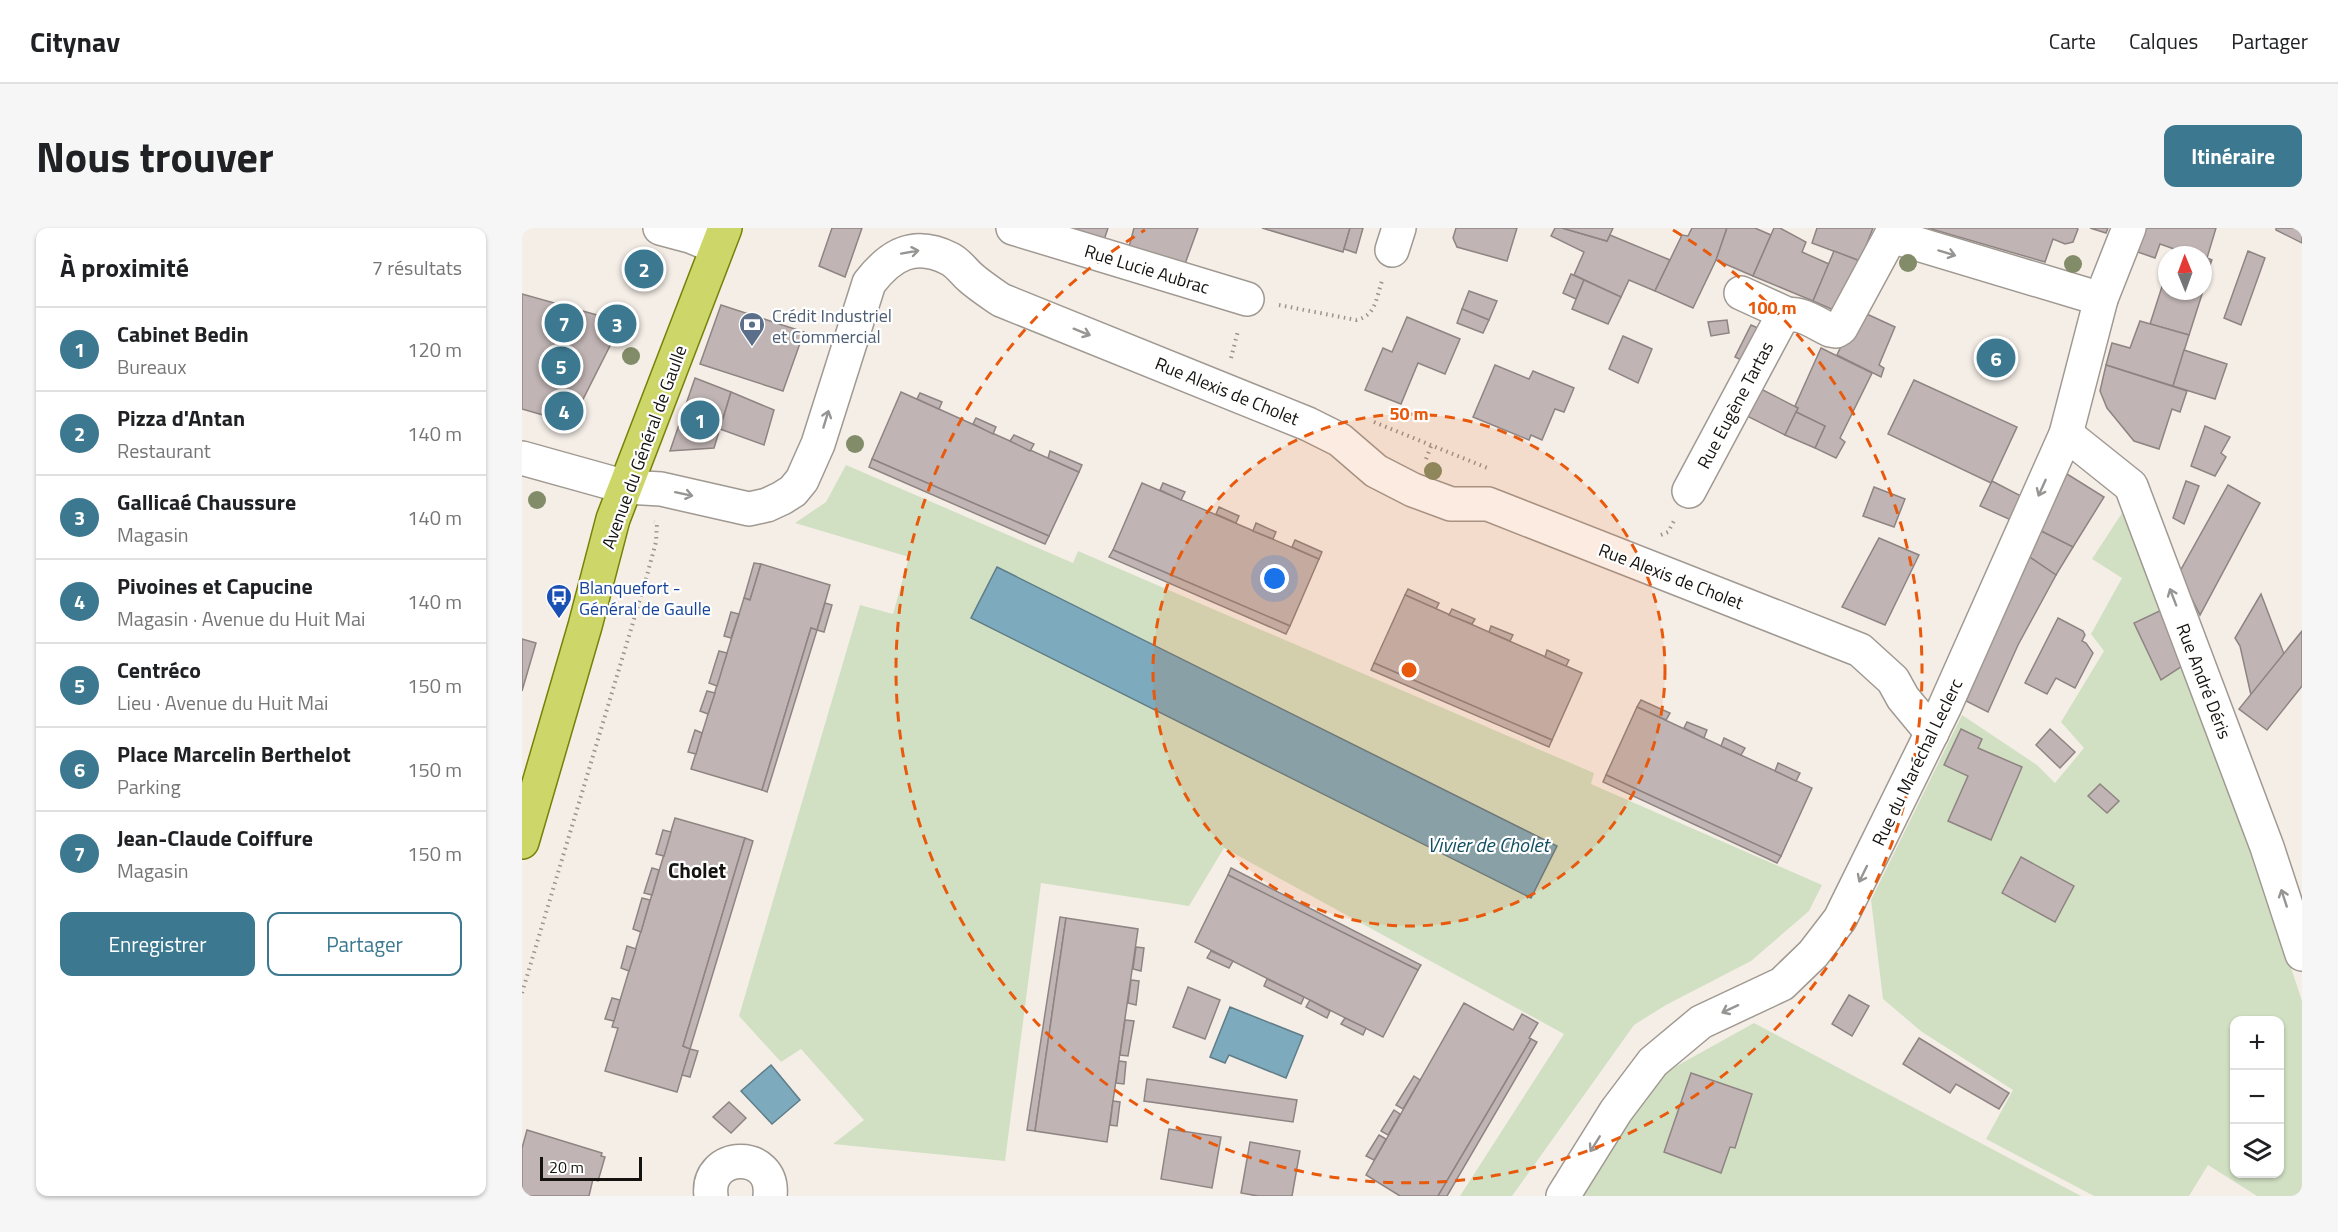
<!DOCTYPE html>
<html lang="fr">
<head>
<meta charset="utf-8">
<style>
	:root { --surface:#fff; --page:#f6f6f6; --text:#202124; --muted:#757577; --line:#e0e0e0; --accent:#3c7990 }
	body { margin:0; font-family:"Titillium Web",sans-serif; background:var(--page); color:var(--text) }
	.controls { position:absolute; right:18px; bottom:18px; display:grid; overflow:hidden; border-radius:12px; box-shadow:0 2px 4px #0004 }
	.controls button { width:54px; height:54px; display:grid; place-items:center; padding:0; border:0; border-bottom:2px solid var(--line); background:var(--surface); color:var(--text); font:30px sans-serif }
	.compass { position:absolute; left:1636px; top:18px; width:54px; height:54px; border-radius:50%; background:var(--surface); box-shadow:0 2px 4px #0004; rotate:359deg }
	.scale { position:absolute; left:18px; bottom:15px; width:102px; box-sizing:border-box; padding-left:6px; border:3px solid #151310; border-top:0; font-size:16px; line-height:21px; white-space:nowrap; color:#151310; -webkit-text-stroke:4px #fff; paint-order:stroke }
	.you { position:absolute; left:753px; top:351px; width:21px; height:21px; margin:-15px; border:4px solid #fff; border-radius:50%; background:#1a73e8; box-shadow:0 0 0 9px #1a73e833 }
	.badge { display:grid; place-items:center; width:39px; height:39px; border-radius:50%; background:var(--accent); color:#fff; font-size:20px; font-weight:700 }
	.pin { position:absolute; translate:-50% -50%; border:3px solid #fff; box-shadow:0 2px 6px #0006 }
	.list { margin:0; padding:0; list-style:none }
	h2 { display:flex; justify-content:space-between; align-items:center; height:78px; margin:0; padding:0 24px; font-size:26px }
	h2 small { font-size:20px; font-weight:400; color:var(--muted) }
	.list li { display:grid; grid-template-columns:39px 1fr auto; gap:18px; align-items:center; box-sizing:border-box; height:84px; padding:0 24px; border-top:2px solid var(--line) }
	.list b { display:block; font-size:22px; white-space:nowrap }
	.list p { margin:0; font-size:20px; white-space:nowrap; color:var(--muted) }
	.list em { font-size:20px; font-style:normal; color:var(--muted) }
	.actions { display:flex; gap:12px; padding:18px 24px }
	.actions a { flex:1; padding:14px 0; border:2px solid var(--accent); border-radius:12px; text-align:center; font-size:21px; color:var(--accent) }
	.actions .main { background:var(--accent); color:#fff }
	.icon { flex:none; width:33px; height:33px; fill:none; stroke:currentColor; stroke-width:2; stroke-linecap:round; stroke-linejoin:round }
	.map { position:relative; flex:none; width:1780px; height:968px; overflow:hidden; border-radius:12px }
	header { display:flex; align-items:center; gap:36px; box-sizing:border-box; height:84px; padding:0 30px; background:var(--surface); border-bottom:2px solid var(--line) }
	header strong { font-size:28px }
	nav { display:flex; gap:33px; margin-inline-start:auto; font-size:21px }
	.intro { display:flex; align-items:center; justify-content:space-between; box-sizing:border-box; height:144px; padding:0 36px }
	h1 { margin:0; font-size:42px }
	.button { padding:15px 27px; border-radius:12px; background:var(--accent); color:#fff; font-size:21px; font-weight:700 }
	main { display:flex; gap:36px; padding:0 36px }
	aside { flex:1; background:var(--surface); border-radius:12px; box-shadow:0 2px 4px #0004 }
	.map>svg:first-child { display:block }
	.green { fill:#d1e0c3; fill-rule:evenodd }
	.water { fill:#7daabc; stroke:#5e7d88; stroke-width:1.5 }
	.building { fill:#c0b5b4; stroke:#8e8482; stroke-width:1.5 }
	.lines { fill:none; stroke-linecap:round; stroke-linejoin:round }
	.minor-casing { stroke:#a09992; stroke-width:36 }
	.major-casing { stroke:#778008; stroke-width:36 }
	.path { stroke:#99948f; stroke-width:4; stroke-dasharray:1.5 4.5; stroke-linecap:butt }
	.minor { stroke:#fff; stroke-width:33 }
	.major { stroke:#cdd668; stroke-width:33 }
	.tree { fill:#838c68 }
	.oneway { stroke:#969593 }
	.ring { fill:none; stroke:#e8590c; stroke-width:3; stroke-dasharray:10 8 }
	.labels { text-anchor:middle; dominant-baseline:central; stroke-width:4.5; stroke-linejoin:round; paint-order:stroke }
	.street-label { font-size:18px; fill:#151310; stroke:#fff }
	.service-label { font-size:18px; fill:#4e5e75; stroke:#fff; text-anchor:start }
	.transit-label { font-size:18px; fill:#164399; stroke:#fff; text-anchor:start }
	.water-label { font-size:20px; font-style:italic; fill:#104e62; stroke:#fff }
	.quarter-label { font-size:21px; font-weight:bold; fill:#151310; stroke:#fff }
	.centre { fill:#e8590c; stroke:#fff; stroke-width:3 }
	.ring-label { font-size:18px; text-anchor:middle; font-weight:bold; fill:#e8590c; stroke:#fff; stroke-width:4.5; stroke-linejoin:round; paint-order:stroke }
</style>
</head>
<body>
<header>
<strong>Citynav</strong>
<nav><a>Carte</a><a>Calques</a><a>Partager</a></nav>
</header>
<div class="intro"><h1>Nous trouver</h1><a class="button">Itinéraire</a></div>
<main>
<aside>
<h2>À proximité<small>7 résultats</small></h2>
<ul class="list">
<li><span class="badge">1</span><div><b>Cabinet Bedin</b><p>Bureaux</p></div><em>120 m</em></li>
<li><span class="badge">2</span><div><b>Pizza d'Antan</b><p>Restaurant</p></div><em>140 m</em></li>
<li><span class="badge">3</span><div><b>Gallicaé Chaussure</b><p>Magasin</p></div><em>140 m</em></li>
<li><span class="badge">4</span><div><b>Pivoines et Capucine</b><p>Magasin · Avenue du Huit Mai</p></div><em>140 m</em></li>
<li><span class="badge">5</span><div><b>Centréco</b><p>Lieu · Avenue du Huit Mai</p></div><em>150 m</em></li>
<li><span class="badge">6</span><div><b>Place Marcelin Berthelot</b><p>Parking</p></div><em>150 m</em></li>
<li><span class="badge">7</span><div><b>Jean-Claude Coiffure</b><p>Magasin</p></div><em>150 m</em></li>
</ul>
<div class="actions"><a class="main">Enregistrer</a><a>Partager</a></div>
</aside>
<div class="map">
<svg width="1780" height="968" viewBox="0 0 1780 968">
	<rect width="100%" height="100%" fill="#f5eee7"/>
	<g class="green">
		<polygon points="324,237 551,335 556,323 1072,545 1069,556 1300,657 1287,683 1229,733 1144,777 1112,797 990,968 938,968 1042,806 702,620 667,678 519,655 483,933 311,916 342,892 279,821 259,834 217,788 338,377 371,386 387,329 273,295 304,274"/>
		<path d="M 1600,285 L 1667,430 L 1780,773 L 1780,968 L 1735,968 L 1686,937 L 1667,968 L 1572,968 L 1464,911 L 1491,862 L 1400,804 L 1361,771 L 1349,672 L 1440,487 L 1515,537 L 1533,555 L 1562,520 L 1539,494 L 1582,423 L 1569,406 L 1600,350 L 1570,331 ZM 1712,792 L 1758,792 L 1758,946 L 1712,946 Z"/>
		<polygon points="1232,795 1559,968 1055,968 1107,887 1142,845"/>
	</g>
	<g class="water">
		<polygon points="475,339 1035,618 1009,670 449,390"/>
		<polygon points="708,779 781,808 764,850 707,827 703,835 688,829"/>
		<polygon points="249,837 278,872 250,896 219,863"/>
	</g>
	<g class="building">
		<polygon points="310,0 340,0 323,49 297,38"/>
		<polygon points="547,0 586,0 579,21"/>
		<polygon points="612,0 676,0 659,47 604,30"/>
		<polygon points="740,0 828,0 821,24"/>
		<polygon points="828,0 841,0 834,25 822,21"/>
		<polygon points="934,0 995,0 985,33 935,19 931,10"/>
		<polygon points="1033,0 1040,0 1085,13 1088,7 1148,32 1133,63 1107,52 1099,69 1052,47 1062,24 1029,8"/>
		<polygon points="1040,0 1091,0 1085,13"/>
		<polygon points="1170,0 1205,0 1194,32 1171,80 1133,63 1160,7 1166,8"/>
		<polygon points="1205,0 1233,0 1249,7 1231,48 1194,32"/>
		<polygon points="1252,0 1258,0 1284,14 1280,24 1307,36 1291,73 1231,48"/>
		<polygon points="1295,0 1351,0 1338,33 1290,15"/>
		<polygon points="1406,0 1555,0 1556,1 1551,14 1543,16 1531,11 1523,34"/>
		<polygon points="1568,0 1586,0 1584,5"/>
		<polygon points="1621,0 1694,0 1685,30 1690,32 1689,34 1681,31 1681,27 1669,27 1638,16 1633,30 1613,23"/>
		<polygon points="1754,0 1780,0 1780,15 1754,2"/>
		<polygon points="1652,21 1669,27 1650,27"/>
		<polygon points="1312,23 1338,33 1316,84 1291,73"/>
		<polygon points="1726,23 1743,30 1719,97 1702,90"/>
		<polygon points="116,27 122,33 127,31 130,37 130,41 121,48 116,48 111,42 114,39 109,32"/>
		<polygon points="1681,31 1689,34 1681,62"/>
		<polygon points="1645,43 1645,63 1681,63 1667,107 1628,96"/>
		<polygon points="1049,46 1062,52 1054,71 1041,65"/>
		<polygon points="1062,52 1099,69 1086,96 1050,81"/>
		<polygon points="947,63 975,73 967,92 940,81"/>
		<polygon points="0,66 100,94 49,195 0,181"/>
		<polygon points="199,77 282,104 261,163 178,136"/>
		<polygon points="940,81 967,92 961,105 935,95"/>
		<polygon points="1336,82 1373,99 1357,137 1362,140 1359,149 1315,127"/>
		<polygon points="885,89 938,111 923,146 896,135 879,176 843,162 861,120 870,124"/>
		<polygon points="1205,92 1207,105 1189,108 1186,94"/>
		<polygon points="1618,93 1667,107 1651,158 1584,137 1590,115 1608,120"/>
		<polygon points="1229,97 1243,103 1225,135 1213,129"/>
		<polygon points="1101,108 1130,121 1116,155 1087,141"/>
		<polygon points="1299,120 1350,145 1318,210 1323,214 1314,230 1293,220 1303,198 1274,184 1276,180 1273,178"/>
		<polygon points="1662,122 1705,136 1693,171 1651,158"/>
		<polygon points="973,137 1007,151 1011,143 1052,160 1042,184 1033,181 1020,212 1009,207 1007,212 951,189"/>
		<polygon points="1584,137 1665,163 1658,184 1650,181 1637,221 1612,213 1585,180 1578,163"/>
		<polygon points="173,150 209,164 192,220 148,223"/>
		<polygon points="1392,152 1495,199 1469,255 1366,206"/>
		<polygon points="1235,159 1276,180 1263,207 1219,185"/>
		<polygon points="209,164 252,182 242,217 198,201"/>
		<polygon points="379,164 557,244 527,308 350,231"/>
		<polygon points="398,165 420,174 417,181 395,171"/>
		<polygon points="1274,184 1303,198 1293,220 1263,207"/>
		<polygon points="454,190 474,199 471,206 451,196"/>
		<polygon points="1683,198 1708,209 1699,225 1704,229 1693,248 1669,238"/>
		<polygon points="492,207 512,216 508,223 488,213"/>
		<polygon points="528,223 560,237 557,244 526,230"/>
		<polygon points="350,231 527,308 523,316 347,239"/>
		<polygon points="1545,246 1582,269 1551,319 1517,302 1531,268"/>
		<polygon points="1470,253 1499,268 1489,292 1458,278"/>
		<polygon points="1664,253 1677,258 1662,296 1651,290"/>
		<polygon points="620,255 797,331 768,398 591,322"/>
		<polygon points="641,255 663,264 659,272 638,262"/>
		<polygon points="1706,257 1738,275 1678,387 1657,345"/>
		<polygon points="1352,259 1383,271 1372,299 1341,288"/>
		<polygon points="697,279 717,288 714,295 694,286"/>
		<polygon points="734,295 754,304 751,311 731,303"/>
		<polygon points="1517,302 1551,319 1534,347 1506,328"/>
		<polygon points="1357,310 1397,327 1363,397 1320,379"/>
		<polygon points="773,312 800,324 797,331 770,319"/>
		<polygon points="591,322 768,398 764,406 587,329"/>
		<polygon points="1506,328 1534,347 1496,417 1466,484 1444,473"/>
		<polygon points="232,335 239,336 228,372 222,370"/>
		<polygon points="239,336 308,357 295,402 289,400 240,562 169,541 222,370 228,372"/>
		<polygon points="886,361 917,375 914,381 883,367"/>
		<polygon points="1739,366 1762,426 1729,467 1718,418 1713,410"/>
		<polygon points="883,367 1060,445 1030,512 852,435"/>
		<polygon points="303,375 310,377 302,404 295,402"/>
		<polygon points="1644,380 1668,433 1639,452 1612,395"/>
		<polygon points="930,381 953,391 950,396 927,387"/>
		<polygon points="209,384 217,386 209,410 202,408"/>
		<polygon points="1536,390 1561,403 1563,407 1560,413 1564,415 1571,425 1553,460 1534,450 1525,466 1503,455"/>
		<polygon points="969,398 991,407 988,413 967,404"/>
		<polygon points="289,400 295,402 245,564 240,562"/>
		<polygon points="1780,403 1780,458 1745,502 1717,481"/>
		<polygon points="0,411 14,415 0,463"/>
		<polygon points="1025,422 1047,432 1044,438 1023,429"/>
		<polygon points="197,423 205,425 195,458 187,455"/>
		<polygon points="852,435 1030,512 1027,519 849,442"/>
		<polygon points="185,463 193,465 186,486 178,483"/>
		<polygon points="1119,472 1148,485 1144,492 1115,479"/>
		<polygon points="1115,479 1290,560 1259,628 1084,547"/>
		<polygon points="1165,494 1185,502 1182,510 1162,500"/>
		<polygon points="1439,501 1460,511 1456,520 1500,539 1469,612 1426,593 1446,548 1422,537"/>
		<polygon points="1528,501 1553,524 1538,540 1514,517"/>
		<polygon points="173,502 180,505 174,526 166,524"/>
		<polygon points="1202,510 1223,520 1219,527 1199,518"/>
		<polygon points="1256,535 1278,545 1274,553 1253,543"/>
		<polygon points="1084,547 1259,628 1255,635 1081,554"/>
		<polygon points="1578,556 1597,573 1585,585 1566,568"/>
		<polygon points="153,590 223,610 161,818 168,821 155,864 83,843 96,800 90,799"/>
		<polygon points="141,602 149,604 142,628 134,626"/>
		<polygon points="223,610 231,613 168,821 161,818"/>
		<polygon points="1499,629 1552,658 1533,694 1480,665"/>
		<polygon points="130,640 137,642 130,667 122,665"/>
		<polygon points="709,640 899,737 896,742 706,647"/>
		<polygon points="706,647 896,742 861,809 673,714"/>
		<polygon points="120,670 128,672 119,704 111,701"/>
		<polygon points="538,689 544,690 513,903 505,902"/>
		<polygon points="544,690 616,701 585,914 513,903"/>
		<polygon points="105,718 114,721 107,743 99,740"/>
		<polygon points="614,719 622,720 619,743 611,741"/>
		<polygon points="689,723 711,733 707,740 685,730"/>
		<polygon points="745,751 782,769 779,776 742,758"/>
		<polygon points="609,752 617,753 614,777 606,775"/>
		<polygon points="666,759 698,772 683,811 651,799"/>
		<polygon points="1327,767 1347,778 1330,808 1310,796"/>
		<polygon points="90,770 98,772 92,793 83,791"/>
		<polygon points="788,772 808,783 805,790 784,779"/>
		<polygon points="942,775 991,802 1000,786 1016,795 1007,810 1009,811 916,968 878,968 844,947"/>
		<polygon points="823,790 844,800 841,807 819,796"/>
		<polygon points="603,792 612,793 606,828 598,827"/>
		<polygon points="1397,810 1487,865 1477,881 1434,856 1428,865 1381,836"/>
		<polygon points="1009,811 1015,814 925,968 916,968"/>
		<polygon points="168,821 176,823 168,849 160,847"/>
		<polygon points="597,833 604,834 602,856 594,855"/>
		<polygon points="1169,845 1230,866 1213,920 1208,919 1199,945 1142,924"/>
		<polygon points="892,848 898,852 881,881 874,877"/>
		<polygon points="625,851 775,872 771,894 622,873"/>
		<polygon points="591,873 598,874 595,898 588,897"/>
		<polygon points="207,874 224,890 209,905 191,889"/>
		<polygon points="872,882 878,886 866,907 859,903"/>
		<polygon points="647,901 699,909 690,960 639,951"/>
		<polygon points="5,902 80,925 79,928 83,929 76,953 71,951 67,968 0,968 0,920"/>
		<polygon points="857,907 864,911 852,932 844,928"/>
		<polygon points="728,914 778,923 770,968 736,968 719,965"/>
	</g>
	<g class="lines">
		<defs>
			<g id="minor">
				<polyline points="138,0 168,8 195,19"/>
				<polyline points="491,0 725,71"/>
				<polyline points="1369,8 1579,71"/>
				<polyline points="870,22 877,0"/>
				<polyline points="1219,65 1265,86"/>
				<polyline points="1544,206 1609,258 1745,619 1780,726"/>
				<path d="M 0,230 L 104,259 L 139,261 L 227,281 L 245,277 L 260,270 L 271,263 L 280,252 L 296,216 L 347,55 C 369,26 393,13 428,31 C 436,35 442,44 449,50 C 458,58 469,65 479,72 L 786,196 L 818,212 L 854,243 L 891,262 L 929,276 L 966,276 L 1338,422 L 1371,452 L 1381,470 L 1410,505"/>
				<path d="M 1167,263 L 1259,91 C 1273,79 1293,95 1308,102 L 1314,103 L 1319,100 L 1373,0"/>
				<path d="M 189,968 C 183,923 253,921 248,968"/>
				<polyline points="1041,968 1094,883 1131,834 1179,794 1260,756 1291,726 1318,691 1423,478 1544,206 1579,71 1607,0"/>
			</g>
			<polyline id="major" points="0,614 63,398 91,291 203,0"/>
		</defs>
		<use href="#minor" class="minor-casing"/>
		<use href="#major" class="major-casing"/>
		<g class="path">
			<path d="M 757,77 L 834,92 C 854,88 854,70 860,53"/>
			<polyline points="709,130 716,103"/>
			<polyline points="852,194 968,241"/>
			<polyline points="904,231 909,218"/>
			<polyline points="1139,307 1146,304 1152,293"/>
			<polyline points="0,765 124,351 134,314 135,296 132,294"/>
		</g>
		<use href="#minor" class="minor"/>
		<use href="#major" class="major"/>
	</g>
	<g class="tree">
		<circle cx="1386" cy="35" r="9"/>
		<circle cx="1551" cy="36" r="9"/>
		<circle cx="109" cy="128" r="9"/>
		<circle cx="333" cy="216" r="9"/>
		<circle cx="911" cy="243" r="9"/>
		<circle cx="15" cy="272" r="9"/>
	</g>
	<defs><path id="oneway-shaft" d="M-6 0H5M1.5-3L5.5 0L1.5 3" fill="none" stroke-width="1.6" stroke-linecap="round" stroke-linejoin="round" transform="scale(1.5)"/></defs>
	<g class="oneway">
		<use href="#oneway-shaft" transform="translate(388 24) rotate(-10)"/>
		<use href="#oneway-shaft" transform="translate(1425 25) rotate(17)"/>
		<use href="#oneway-shaft" transform="translate(560 104) rotate(22)"/>
		<use href="#oneway-shaft" transform="translate(304 191) rotate(-73)"/>
		<use href="#oneway-shaft" transform="translate(1520 260) rotate(114)"/>
		<use href="#oneway-shaft" transform="translate(162 266) rotate(12)"/>
		<use href="#oneway-shaft" transform="translate(1651 369) rotate(-111)"/>
		<use href="#oneway-shaft" transform="translate(1341 646) rotate(116)"/>
		<use href="#oneway-shaft" transform="translate(1762 670) rotate(-108)"/>
		<use href="#oneway-shaft" transform="translate(1208 781) rotate(155)"/>
		<use href="#oneway-shaft" transform="translate(1073 916) rotate(122)"/>
	</g>
	<circle cx="887" cy="442" r="256" fill="#e8590c" fill-opacity=".12"/>
	<g class="ring">
		<circle cx="887" cy="442" r="256"/>
		<path d="M1151 2A513 513 0 1 1 623 2"/>
	</g>
	<defs>
		<symbol id="bank-pin" viewBox="-11 -11 22 30"><path d="M0 17L-7.5 6A9.5 9.5 0 1 1 7.5 6Z" fill="#5c6f8a" stroke="#fff"/><path d="M-6-4H6V4H-6ZM0-2.3a2.3 2.3 0 1 0 0 4.6a2.3 2.3 0 1 0 0-4.6Z" fill="#fff"/></symbol>
		<symbol id="bus-pin" viewBox="-11 -11 22 30"><path d="M0 17L-7.5 6A9.5 9.5 0 1 1 7.5 6Z" fill="#1a4fb4" stroke="#fff"/><path d="M-5-6H5V4H4V6H2V4H-2V6H-4V4H-5ZM-3.5-4V0h7V-4ZM-3.5 1.2v1.5H-2V1.2ZM2 1.2v1.5H3.5V1.2Z" fill="#fff"/></symbol>
	</defs>
	<g fill-rule="evenodd">
		<use href="#bank-pin" x="215" y="82" width="30" height="40"/>
		<use href="#bus-pin" x="22" y="354" width="30" height="40"/>
	</g>
	<g class="labels">
		<g class="street-label">
			<text transform="translate(625 41) rotate(17)">Rue Lucie Aubrac</text>
			<text transform="translate(705 163) rotate(22)">Rue Alexis de Cholet</text>
			<text transform="translate(1213 177) rotate(-62)">Rue Eugène Tartas</text>
			<text transform="translate(122 219) rotate(-70)">Avenue du Général de Gaulle</text>
			<text transform="translate(1149 348) rotate(21)">Rue Alexis de Cholet</text>
			<text transform="translate(1682 453) rotate(69)">Rue André Déris</text>
			<text transform="translate(1395 534) rotate(-64)">Rue du Maréchal Leclerc</text>
		</g>
		<g class="service-label">
			<text x="250" y="87">Crédit Industriel<tspan x="250" dy="21">et Commercial</tspan></text>
		</g>
		<g class="transit-label">
			<text x="57" y="359">Blanquefort -<tspan x="57" dy="21">Général de Gaulle</tspan></text>
		</g>
		<g class="water-label">
			<text x="966" y="616">Vivier de Cholet</text>
		</g>
		<g class="quarter-label">
			<text x="175" y="642">Cholet</text>
		</g>
	</g>
	<circle cx="887" cy="442" r="9" class="centre"/>
	<g class="ring-label">
		<text x="1250" y="86">100 m</text>
		<text x="887" y="192">50 m</text>
	</g>
</svg>
<div class="controls">
<button>+</button>
<button>−</button>
<button><svg class="icon" aria-label="layers" viewBox="0 0 24 24"><path d="M12 4l9 5-9 5-9-5zM3 14l9 5 9-5"/></svg></button>
</div>
<svg class="compass" viewBox="-18 -18 36 36"><path d="M0-13l5 13h-10z" fill="#e53935"/><path d="M0 13l5-13h-10z" fill="#757577"/></svg>
<div class="scale">20 m</div>
<div class="you"></div>
<div class="pin badge" style="left:178px;top:192px">1</div>
<div class="pin badge" style="left:122px;top:41px">2</div>
<div class="pin badge" style="left:95px;top:96px">3</div>
<div class="pin badge" style="left:42px;top:183px">4</div>
<div class="pin badge" style="left:39px;top:138px">5</div>
<div class="pin badge" style="left:1474px;top:130px">6</div>
<div class="pin badge" style="left:42px;top:95px">7</div>
</div>
</main>
</body>
</html>
